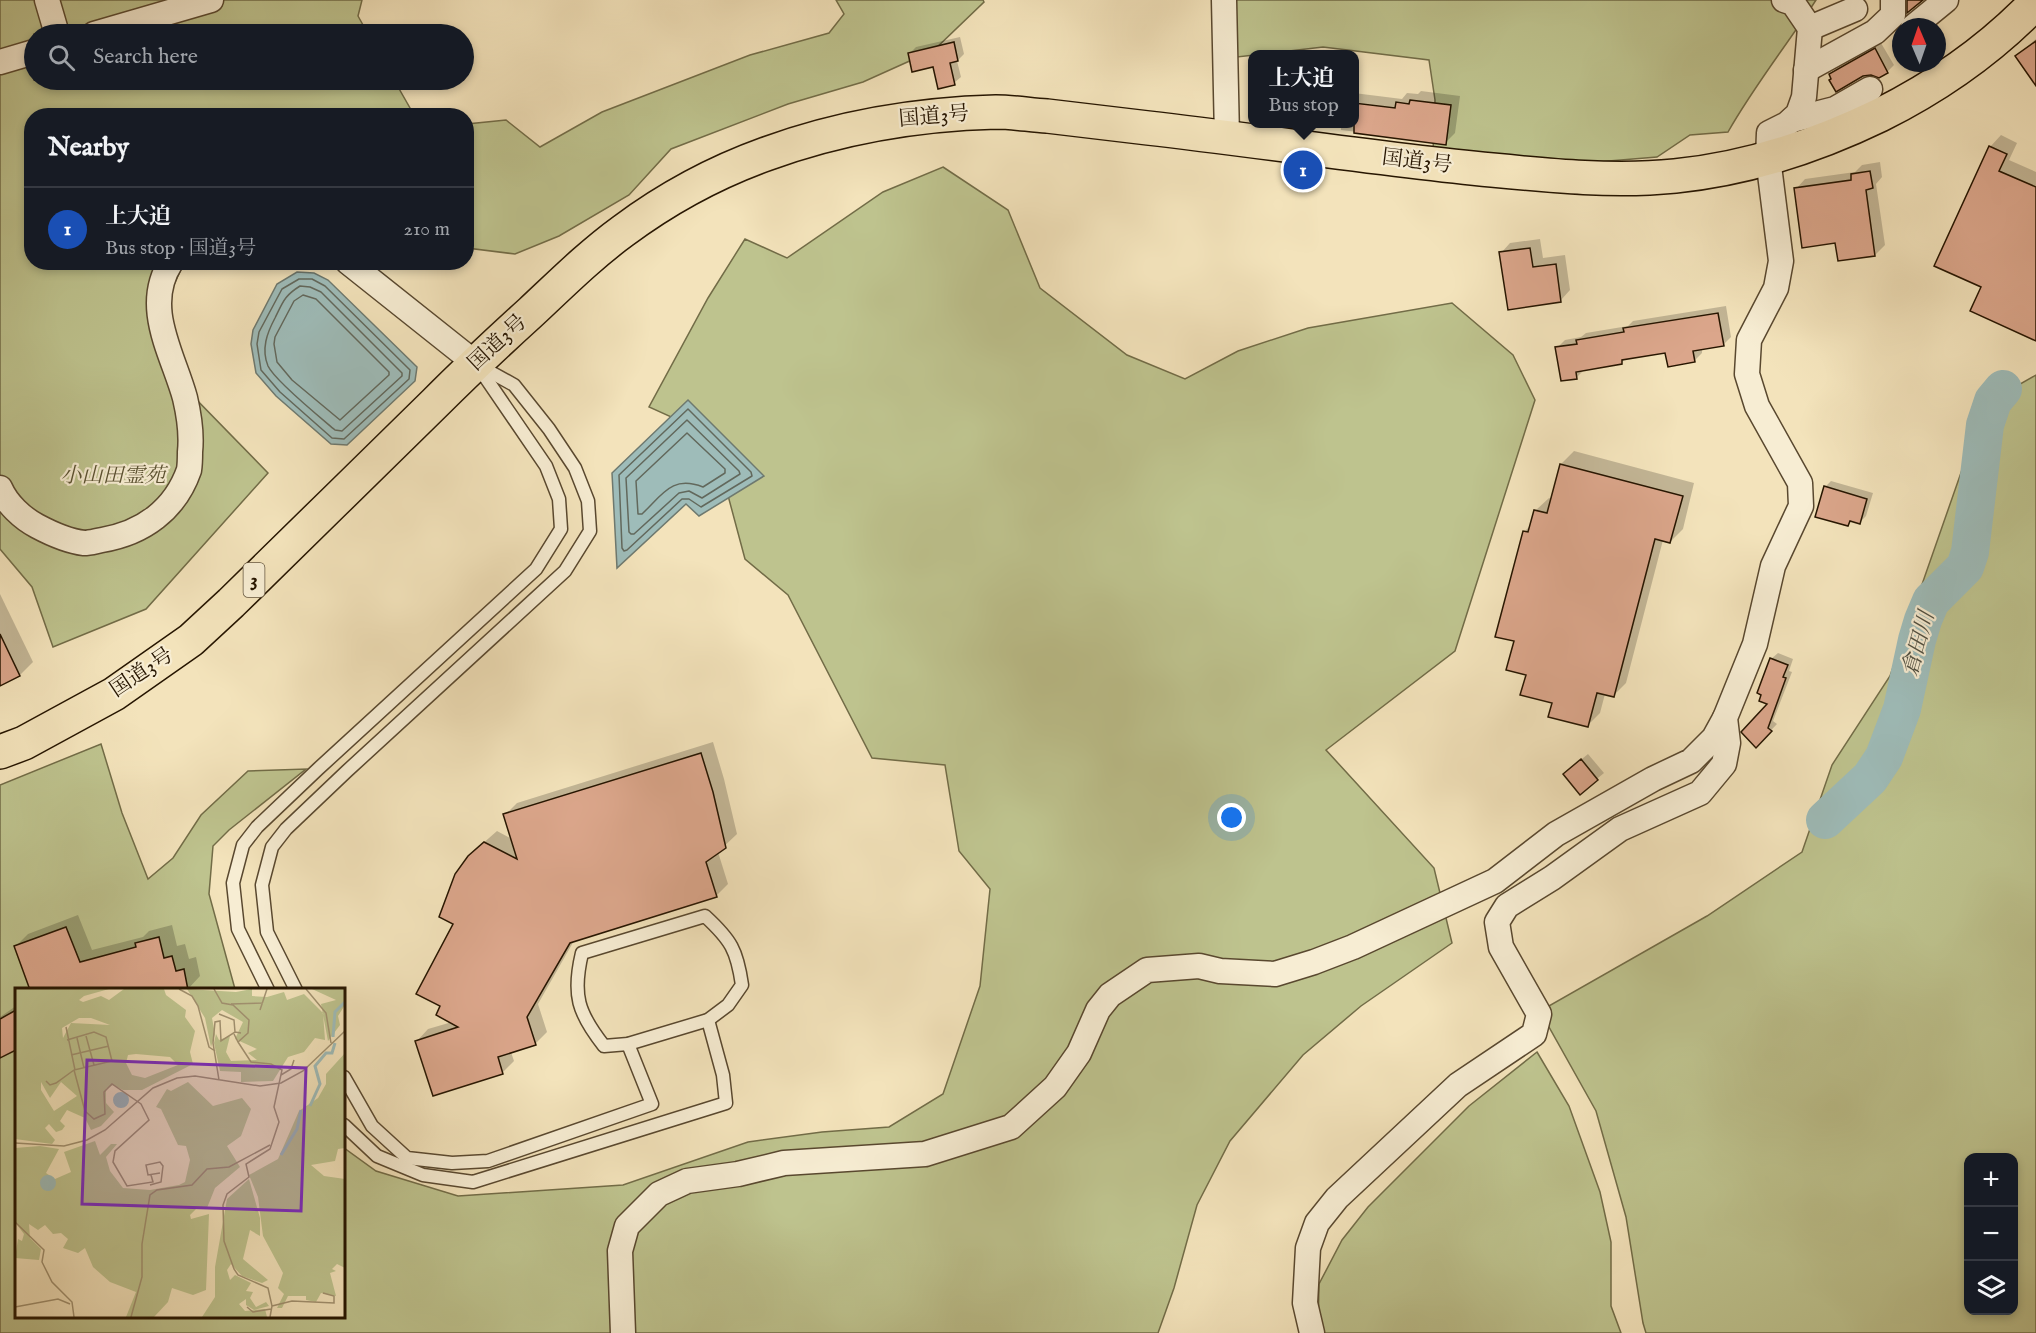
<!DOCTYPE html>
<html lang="en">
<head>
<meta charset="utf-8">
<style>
	:root { --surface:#171b24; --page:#20242c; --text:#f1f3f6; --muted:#9ea1a6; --line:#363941; --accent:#c59692 }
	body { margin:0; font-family:"IM FELL English","Noto Serif JP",serif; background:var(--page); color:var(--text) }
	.controls { position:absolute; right:18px; bottom:18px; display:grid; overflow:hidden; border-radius:12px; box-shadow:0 3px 9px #0003 }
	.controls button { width:54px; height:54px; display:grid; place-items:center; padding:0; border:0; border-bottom:2px solid var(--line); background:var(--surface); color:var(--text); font:30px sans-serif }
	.compass { position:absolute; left:1892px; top:18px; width:54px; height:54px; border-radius:50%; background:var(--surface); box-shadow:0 3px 9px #0003; rotate:358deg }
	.you { position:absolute; left:1232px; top:818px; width:21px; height:21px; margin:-15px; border:4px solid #fff; border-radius:50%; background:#1a73e8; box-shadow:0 0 0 9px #1a73e833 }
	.badge { display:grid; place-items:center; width:39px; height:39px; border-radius:50%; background:var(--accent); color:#fff; font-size:20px; font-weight:700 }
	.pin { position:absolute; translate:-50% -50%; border:3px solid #fff; box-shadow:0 2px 6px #0006 }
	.popup { position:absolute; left:1248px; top:50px; width:111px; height:78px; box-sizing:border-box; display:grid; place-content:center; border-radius:12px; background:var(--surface); filter:drop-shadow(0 2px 4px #0005); font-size:20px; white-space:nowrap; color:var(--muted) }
	.popup b { font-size:22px; color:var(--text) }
	.popup::after { content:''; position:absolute; left:50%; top:100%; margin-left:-12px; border:12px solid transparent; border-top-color:var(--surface) }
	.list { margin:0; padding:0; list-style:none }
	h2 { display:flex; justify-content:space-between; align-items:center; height:78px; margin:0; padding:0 24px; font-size:26px }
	h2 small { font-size:20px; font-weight:400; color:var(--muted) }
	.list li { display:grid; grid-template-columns:39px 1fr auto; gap:18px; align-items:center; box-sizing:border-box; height:84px; padding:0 24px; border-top:2px solid var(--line) }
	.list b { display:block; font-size:22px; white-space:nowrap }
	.list p { margin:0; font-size:20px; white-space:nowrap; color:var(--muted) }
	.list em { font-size:20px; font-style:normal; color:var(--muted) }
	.icon { flex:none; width:33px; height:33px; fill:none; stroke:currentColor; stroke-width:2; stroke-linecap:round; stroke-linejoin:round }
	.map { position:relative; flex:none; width:2036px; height:1333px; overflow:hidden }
	.search { position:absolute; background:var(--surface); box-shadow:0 3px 9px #0003; left:24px; top:24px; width:450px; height:66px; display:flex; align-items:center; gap:15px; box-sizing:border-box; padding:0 21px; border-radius:33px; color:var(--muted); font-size:22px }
	.panel { position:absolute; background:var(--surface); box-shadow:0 3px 9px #0003; left:24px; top:108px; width:450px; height:162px; border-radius:24px }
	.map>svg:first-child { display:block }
	.green { fill:#bec38e; stroke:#726c47; stroke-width:1.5; fill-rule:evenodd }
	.water { fill:#9ebcb9; stroke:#6e796f; stroke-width:1.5 }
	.shadow { fill:#0003 }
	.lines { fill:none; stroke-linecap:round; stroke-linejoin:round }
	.shore { stroke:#62685c; stroke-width:1.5 }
	.river { stroke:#9ebcb9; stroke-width:38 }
	.building { fill:#dba68b; stroke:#261500; stroke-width:1.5 }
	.lane-casing { stroke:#59482f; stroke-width:15 }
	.street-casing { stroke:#59482f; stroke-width:27 }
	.highway-casing { stroke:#261500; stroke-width:36 }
	.lane { stroke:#f7edd3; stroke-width:12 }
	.street { stroke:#f7edd3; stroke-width:24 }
	.highway { stroke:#f3e3bb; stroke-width:33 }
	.labels { text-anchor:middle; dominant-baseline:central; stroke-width:4.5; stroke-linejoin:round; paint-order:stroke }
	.shield { fill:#f7edd3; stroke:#65563f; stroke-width:1.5 }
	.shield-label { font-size:20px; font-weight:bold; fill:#261500 }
	.street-label { font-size:21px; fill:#261500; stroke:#f7edd3 }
	.park-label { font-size:21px; font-style:italic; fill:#5b5232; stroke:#f7edd3 }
	.water-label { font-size:22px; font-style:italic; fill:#504f41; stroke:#f7edd3 }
	.inset-river { fill:none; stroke:#9ebcb9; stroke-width:3 }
	.inset-road { fill:none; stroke:#a19170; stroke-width:1.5 }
	.view { fill:#7b2cbf; fill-opacity:0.15; stroke:#7b2cbf; stroke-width:3 }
	.inset-edge { fill:none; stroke:#261500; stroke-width:3 }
</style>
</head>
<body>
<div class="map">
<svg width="2036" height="1333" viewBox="0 0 2036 1333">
	<rect width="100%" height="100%" fill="#f3e3bb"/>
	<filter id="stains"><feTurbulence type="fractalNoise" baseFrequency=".00333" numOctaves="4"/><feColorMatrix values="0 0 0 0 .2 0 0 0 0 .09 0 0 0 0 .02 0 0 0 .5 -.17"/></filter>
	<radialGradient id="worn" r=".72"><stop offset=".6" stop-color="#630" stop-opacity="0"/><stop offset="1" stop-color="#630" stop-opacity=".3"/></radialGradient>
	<g class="green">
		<polygon points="0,0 362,0 358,16 368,34 34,34 34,80 394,80 414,115 32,116 32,262 184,263 171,291 172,330 191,394 268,473 146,609 53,647 32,587 0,549"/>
		<polygon points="836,0 983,0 984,2 934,50 863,82 788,104 671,149 629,195 559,236 515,254 467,248 467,124 506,120 540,147 602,112 750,55 829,33 844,14"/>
		<path d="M 1229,0 L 1816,0 C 1787,45 1754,86 1728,132 L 1690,135 L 1657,157 L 1548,166 L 1433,151 L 1435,100 L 1429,60 L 1323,47 L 1237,57 Z"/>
		<polygon points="943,167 1008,210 1040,288 1127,355 1185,379 1238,351 1308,328 1452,303 1513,355 1535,400 1455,651 1326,750 1434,868 1452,943 1361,1006 1303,1055 1230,1141 1197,1205 1174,1288 1158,1333 0,1333 0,785 101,744 122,813 148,879 173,858 201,815 248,771 306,769 229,830 213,846 209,894 235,989 16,990 16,1316 344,1316 344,1148 376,1171 458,1196 623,1185 748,1142 822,1132 889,1127 943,1094 980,986 990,889 959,851 945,765 872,758 788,595 745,559 726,488 698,429 649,407 708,298 745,239 787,258 883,192"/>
		<path d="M 2036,375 L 2036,1333 L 1646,1333 L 1643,1323 L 1626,1217 L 1596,1111 L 1540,1011 L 1707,916 L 1802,852 L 1832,765 L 1890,676 L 1985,404 ZM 1968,1158 L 2014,1158 L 2014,1310 L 1968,1310 Z"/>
		<polygon points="1537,1052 1569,1106 1600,1192 1611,1242 1611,1306 1621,1333 1318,1333 1319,1284 1342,1240 1368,1207 1469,1106"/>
	</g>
	<g class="water">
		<polygon points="297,272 314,273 328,280 417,367 415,381 347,445 331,444 276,396 256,373 251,344 253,330 277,284"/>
		<polygon points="688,400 764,476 699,516 686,504 617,568 612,473"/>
	</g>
	<g class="shadow">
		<polygon points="960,37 964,54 957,61 961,77 954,83 934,66 910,53 916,47"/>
		<polygon points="2036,39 2036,84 2016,56"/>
		<polygon points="1881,43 1894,65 1887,72 1879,76 1871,73 1833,78 1830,74 1837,68"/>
		<polygon points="1421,91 1460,96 1455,133 1445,143 1341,130 1341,124 1354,124 1354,93 1402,99 1407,93 1418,94"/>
		<polygon points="2001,135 2017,143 2009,160 2036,172 2036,339 1983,286 1990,147"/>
		<polygon points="1880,162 1882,177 1876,184 1885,245 1875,255 1836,242 1796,189 1805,179 1855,172 1862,165"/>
		<polygon points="1540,239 1543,258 1565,255 1570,290 1561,300 1501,253 1510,243"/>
		<polygon points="1726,306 1731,337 1723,345 1702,348 1702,353 1695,360 1666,351 1626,358 1622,362 1585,369 1577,377 1557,348 1565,340 1581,337 1586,333 1628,326 1633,321"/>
		<polygon points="1574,451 1694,483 1683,529 1670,542 1663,540 1626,683 1613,696 1605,694 1600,713 1587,726 1554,702 1527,673 1515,640 1524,532 1532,524 1536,510 1549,498 1553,499 1561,464"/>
		<polygon points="1831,481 1873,493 1866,516 1860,522 1852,520 1848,525 1825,487"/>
		<polygon points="0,594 33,662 20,675 0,684"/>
		<polygon points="1778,653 1793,659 1789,671 1792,672 1773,721 1777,724 1756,746 1770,703 1763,694 1771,659"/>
		<polygon points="713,742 724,779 737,834 718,852 728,884 716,896 575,939 538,1004 547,1032 535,1044 511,1052 514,1061 502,1073 417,1041 428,1029 452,1022 442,1006 455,924 481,845 497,831 512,839 505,815 517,803"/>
		<polygon points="1588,754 1604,773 1580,793 1571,768"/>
		<polygon points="78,915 92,950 143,937 149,931 172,925 177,946 185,944 189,959 196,957 200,976 188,989 184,990 15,947 28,934"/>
		<polygon points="16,1006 16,1048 0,1057 0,1017"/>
	</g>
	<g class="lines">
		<g class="shore">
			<polygon points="299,279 312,279 325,286 410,370 409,379 344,439 332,438 280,392 261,370 257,344 259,332 282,289"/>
			<path d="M 300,286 L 310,287 L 321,292 L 402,373 L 402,376 L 342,431 L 335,430 C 321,418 275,381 268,366 C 261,349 267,333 275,318 C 283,302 284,296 300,286 Z"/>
			<polygon points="303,295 316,299 389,372 389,375 340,420 292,380 277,362 274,344 275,337 294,301"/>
			<polygon points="688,409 751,472 752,476 701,507 689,499 682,499 627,550 624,551 622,548 619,475"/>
			<polygon points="687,420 739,471 740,474 702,498 689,491 679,493 634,534 631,534 629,532 626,478"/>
			<path d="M 687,433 L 725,469 L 725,473 L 703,487 C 672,475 663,494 642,514 L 638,514 L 636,481 Z"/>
		</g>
		<polyline class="river" points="1825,820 1870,778 1884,757 1902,709 1917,640 1923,620 1931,601 1965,567 1970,552 1985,425 1993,401 2003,389"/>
	</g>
	<g class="building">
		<polygon points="1907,0 1923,0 1907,13"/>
		<polygon points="2036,41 2036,86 2015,56"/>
		<polygon points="954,42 958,61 950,63 955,85 938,89 933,67 912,72 908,53"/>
		<polygon points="1875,48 1888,73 1879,78 1871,75 1863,76 1836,92 1829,80 1831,79 1829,74"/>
		<polygon points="1410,100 1451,105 1446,145 1354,133 1354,103 1395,108 1396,102 1409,104"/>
		<polygon points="1989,146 2007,154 1999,171 2036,187 2036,341 1970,311 1981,287 1934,266"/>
		<polygon points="1870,171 1873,188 1866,190 1875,256 1838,261 1835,243 1802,248 1794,188 1851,180 1851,174"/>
		<polygon points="1530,248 1533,267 1556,264 1561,302 1508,310 1499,252"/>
		<polygon points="1718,313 1724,346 1693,351 1695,362 1668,367 1665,353 1622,360 1622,364 1576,372 1577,379 1561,381 1555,347 1577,344 1576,340 1624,332 1623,328"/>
		<polygon points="1560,464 1683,496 1670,543 1655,539 1614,697 1597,693 1588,727 1548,717 1552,703 1520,695 1526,675 1506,670 1514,641 1495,637 1523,531 1528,532 1534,510 1547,513"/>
		<polygon points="1824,486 1867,499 1860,524 1850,521 1848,526 1815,517"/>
		<polygon points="0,634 20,676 0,686"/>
		<polygon points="1770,658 1788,665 1783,677 1786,678 1768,728 1772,731 1756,748 1741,732 1767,704 1759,701 1761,695 1757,693"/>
		<polygon points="701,753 713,792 726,848 706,862 717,897 570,943 527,1017 536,1045 498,1057 503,1074 433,1096 415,1041 458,1027 436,1015 440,1006 416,994 453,924 439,917 455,874 468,856 484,842 517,859 503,814"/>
		<polygon points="1581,759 1598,780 1580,795 1563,774"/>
		<polygon points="66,927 80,962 136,947 135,943 159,937 164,958 172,956 176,971 184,969 188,990 30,990 14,946"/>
		<polygon points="16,1010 16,1050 0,1058 0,1019"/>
	</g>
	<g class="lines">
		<defs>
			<g id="lane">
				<path d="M 705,916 C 731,940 737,950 742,985 L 728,1005 L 708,1020 L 628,1044 L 604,1046 C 578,1013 572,995 582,953 Z"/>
				<polyline points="268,990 238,929 233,883 243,845 257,827 318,769 536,569 561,529 559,499 546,466 479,368"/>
				<polyline points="296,990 267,932 262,885 272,847 286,829 347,771 565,571 590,531 588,501 575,468 549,429 514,385 476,364"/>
				<polyline points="344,1077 372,1126 407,1158 452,1163 488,1161 652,1104 628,1044"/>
				<polyline points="344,1125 377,1156 423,1175 473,1182 726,1103 723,1075 708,1020"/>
			</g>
			<g id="street">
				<polyline points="47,0 57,34"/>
				<polyline points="1224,0 1227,137"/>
				<polyline points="1913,27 1946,0"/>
				<polyline points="1810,28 1855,9"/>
				<polyline points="94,34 211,0"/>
				<polyline points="0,62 34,52"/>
				<polyline points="1806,70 1875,32 1893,15 1893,0"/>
				<polyline points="1792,120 1835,109 1870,89"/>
				<polyline points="348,262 475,363"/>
				<path d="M 0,488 C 7,504 22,518 37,526 C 52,534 67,541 84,543 C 90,543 96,541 102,540 C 143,533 175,510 189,470 C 190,464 190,457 190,452 C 192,433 189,415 185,398 C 173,354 142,307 171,262"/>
				<polyline points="623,1333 620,1251 627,1226 659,1194 687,1181 738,1174 784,1163 925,1154 1011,1127 1055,1087 1079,1053 1098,1010 1110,995 1147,970 1199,966 1220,971 1275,974 1314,962 1353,947 1495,881 1556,834 1653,779 1691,761 1714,738 1725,718"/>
				<polyline points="1312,1333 1305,1303 1308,1248 1317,1223 1337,1198 1458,1085 1534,1034 1539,1014 1501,947 1497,922 1507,906 1552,878 1620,829 1700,793 1724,764 1728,743 1725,718 1755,644 1773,566 1801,506 1800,483 1757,406 1747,374 1749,340 1776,288 1781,261 1768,158 1769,133 1787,124 1798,114 1804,97 1810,28 1793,3 1784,0"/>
			</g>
			<path id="highway" d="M 0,752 L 24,743 L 114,694 L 191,640 L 231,603 C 299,536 367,470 435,403 C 466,372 498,342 531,312 C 561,284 590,255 623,231 C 666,199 716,172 766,154 C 840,127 917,114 996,112 C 1013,112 1030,115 1047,116 C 1080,120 1114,124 1148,128 C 1263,141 1377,159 1492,170 C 1553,176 1615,182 1675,176 C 1746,169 1816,146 1880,115 C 1936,87 1992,48 2036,2"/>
		</defs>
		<use href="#lane" class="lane-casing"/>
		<use href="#street" class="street-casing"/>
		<use href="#highway" class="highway-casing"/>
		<use href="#lane" class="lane"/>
		<use href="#street" class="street"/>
		<use href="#highway" class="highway"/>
	</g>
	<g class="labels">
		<rect class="shield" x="243.5" y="563" width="21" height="34" rx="4.5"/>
		<g class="shield-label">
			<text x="254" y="580">3</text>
		</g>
		<g class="street-label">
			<text transform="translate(934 117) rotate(-5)">国道3号</text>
			<text transform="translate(1417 162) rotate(7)">国道3号</text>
			<text transform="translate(498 343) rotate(-43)">国道3号</text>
			<text transform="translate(142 673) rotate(-34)">国道3号</text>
		</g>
		<g class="park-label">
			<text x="113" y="476">小山田霊苑</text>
		</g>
		<g class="water-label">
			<text transform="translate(1919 644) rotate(-74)">倉田川</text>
		</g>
	</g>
	<g transform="translate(15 988)">
		<rect width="330" height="330" fill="#f3e3bb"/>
		<path d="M 0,1 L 94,1 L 69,8 L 64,12 L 68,14 L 86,8 L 94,12 L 109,1 L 149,1 L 151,7 L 171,22 L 170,29 L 180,43 L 175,64 L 178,76 L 127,102 L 108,102 L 98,97 L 91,101 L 91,115 L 99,124 L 86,138 L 76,142 L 70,130 L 52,122 L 45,133 L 50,138 L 47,142 L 41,144 L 34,136 L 30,140 L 40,152 L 37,156 L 0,151 ZM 64,30 L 76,30 L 95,37 L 56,35 L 48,50 L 47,40 ZM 121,66 L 155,69 L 163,77 L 130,90 L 117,87 L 111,75 L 113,67 ZM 26,94 L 35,110 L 46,94 L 62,108 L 39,123 L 26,102 ZM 172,1 L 221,4 L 237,1 L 237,8 L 252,9 L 269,4 L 272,12 L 289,6 L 308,25 L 310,52 L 300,50 L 289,64 L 273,69 L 258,93 L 226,94 L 226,84 L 205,83 L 199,55 L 201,46 L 204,52 L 215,48 L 211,64 L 216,73 L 242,72 L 233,65 L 242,61 L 220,51 L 228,34 L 207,22 L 197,30 L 200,46 L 196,59 L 190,30 ZM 297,1 L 330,1 L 330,17 L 323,28 L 325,37 L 313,53 L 306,16 L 321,12 ZM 330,65 L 330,160 L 323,161 L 320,173 L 296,177 L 309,188 L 330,191 L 330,280 L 322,276 L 317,281 L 321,283 L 315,285 L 321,308 L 306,305 L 301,314 L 291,312 L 291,308 L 273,308 L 267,320 L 262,320 L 269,306 L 263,300 L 268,285 L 248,248 L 243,209 L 234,187 L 263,171 L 284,123 L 303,110 L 311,96 L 311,86 ZM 173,94 L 198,118 L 227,110 L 236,121 L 226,148 L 212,158 L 225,179 L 200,200 L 192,220 L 181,221 L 175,227 L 176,231 L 194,226 L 191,302 L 178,307 L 157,300 L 153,314 L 139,329 L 111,329 L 121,304 L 95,294 L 78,279 L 70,260 L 63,265 L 48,260 L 53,251 L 46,245 L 38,246 L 30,237 L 23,242 L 14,236 L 15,250 L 26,261 L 24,272 L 0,270 L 3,251 L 7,253 L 9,246 L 0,234 L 0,160 L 25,158 L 44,161 L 31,185 L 40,191 L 56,184 L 49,164 L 80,153 L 85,167 L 96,156 L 102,156 L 91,169 L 95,183 L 108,200 L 135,202 L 164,197 L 170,194 L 175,172 L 171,158 L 163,157 L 146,121 L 141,119 L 152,101 L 156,103 ZM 234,191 L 245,230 L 245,248 L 235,242 L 228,271 L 253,292 L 247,295 L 227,288 L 216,276 L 212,282 L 215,292 L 220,287 L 236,295 L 231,303 L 238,304 L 235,310 L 241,319 L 251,314 L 254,318 L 239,322 L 231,317 L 231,311 L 224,316 L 230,323 L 250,321 L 252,329 L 187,329 L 200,309 L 200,279 L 212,211 Z" fill="#bec38e" fill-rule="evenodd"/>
		<path d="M98 112a8 8 0 1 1 16 0a8 8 0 1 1-16 0ZM25 195a8 8 0 1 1 16 0a8 8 0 1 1-16 0Z" fill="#9ebcb9"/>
		<path class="inset-river" d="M 318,49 L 320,24 L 330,14M 295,118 L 305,96 L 300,78 L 311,65 L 317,65 L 320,55M 266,167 L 282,141 L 286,122"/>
		<path class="inset-road" d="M 164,1 L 177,8 L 183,18 L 194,59 L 200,63M 199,1 L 207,15 L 218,17 L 234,32 L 233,45 L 223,54 L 219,46M 291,1 L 311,25 L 316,55M 216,16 L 248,15M 245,22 L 252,1M 204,26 L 219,32 L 220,44M 51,39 L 60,82M 71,48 L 79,77M 62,50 L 69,80M 52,52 L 79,44 L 91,49 L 97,73 L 59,82 L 70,123 L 79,131 L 90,126 L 89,104 L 97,96 L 126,116 L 134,132 L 100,163 L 98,174 L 112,198 L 138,194 L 136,187M 223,54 L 236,74 L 256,76 L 267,82 L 259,119 L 264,134 L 255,161 L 231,176 L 234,189 L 212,206 L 208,217 L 209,253 L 219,281 L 223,287 L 253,300 L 257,318 L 255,329M 56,67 L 94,58M 266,87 L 276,81 L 279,72M 204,92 L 198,55 L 200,34 L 205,33 L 206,53 L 220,44 L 226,45M 31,93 L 35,97 L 41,95 L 59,82M 0,155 L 49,158 L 72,152 L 90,142 L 138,100 L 162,90 L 180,88 L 245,98 L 266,95 L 288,83 L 330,43M 135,197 L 146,194 L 148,178 L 145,174 L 131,177 L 133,187 L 145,185M 0,234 L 29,262 L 27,274 L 37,294 L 57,314 L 59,329M 257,318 L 277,313 L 319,315 L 319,308 L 308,305M 0,319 L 43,311 L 55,316M 232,319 L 238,324 L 256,321M 116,329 L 127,289 L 127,256 L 135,207 L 142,202 L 177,197 L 192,181 L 214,179 L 255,157"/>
		<path class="view" d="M 72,72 L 291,80 L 286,223 L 67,216 Z"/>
		<rect width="330" height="330" class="inset-edge"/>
	</g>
	<rect width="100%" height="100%" filter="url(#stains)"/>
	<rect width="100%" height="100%" fill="url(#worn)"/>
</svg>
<div class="controls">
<button>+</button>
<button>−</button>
<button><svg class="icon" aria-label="layers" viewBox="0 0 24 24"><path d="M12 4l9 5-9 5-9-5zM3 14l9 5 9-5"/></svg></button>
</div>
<svg class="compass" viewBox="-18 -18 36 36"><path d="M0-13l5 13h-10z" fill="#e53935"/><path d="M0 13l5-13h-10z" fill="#9ea1a6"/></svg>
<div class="you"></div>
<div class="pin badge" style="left:1303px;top:170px;background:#1a4fb4">1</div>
<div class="popup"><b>上大迫</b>Bus stop</div>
<div class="search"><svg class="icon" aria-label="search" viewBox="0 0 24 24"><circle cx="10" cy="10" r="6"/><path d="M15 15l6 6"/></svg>Search here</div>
<section class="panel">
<h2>Nearby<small></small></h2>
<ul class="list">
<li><span class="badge" style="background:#1a4fb4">1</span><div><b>上大迫</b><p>Bus stop · 国道3号</p></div><em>210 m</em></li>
</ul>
</section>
</div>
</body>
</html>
